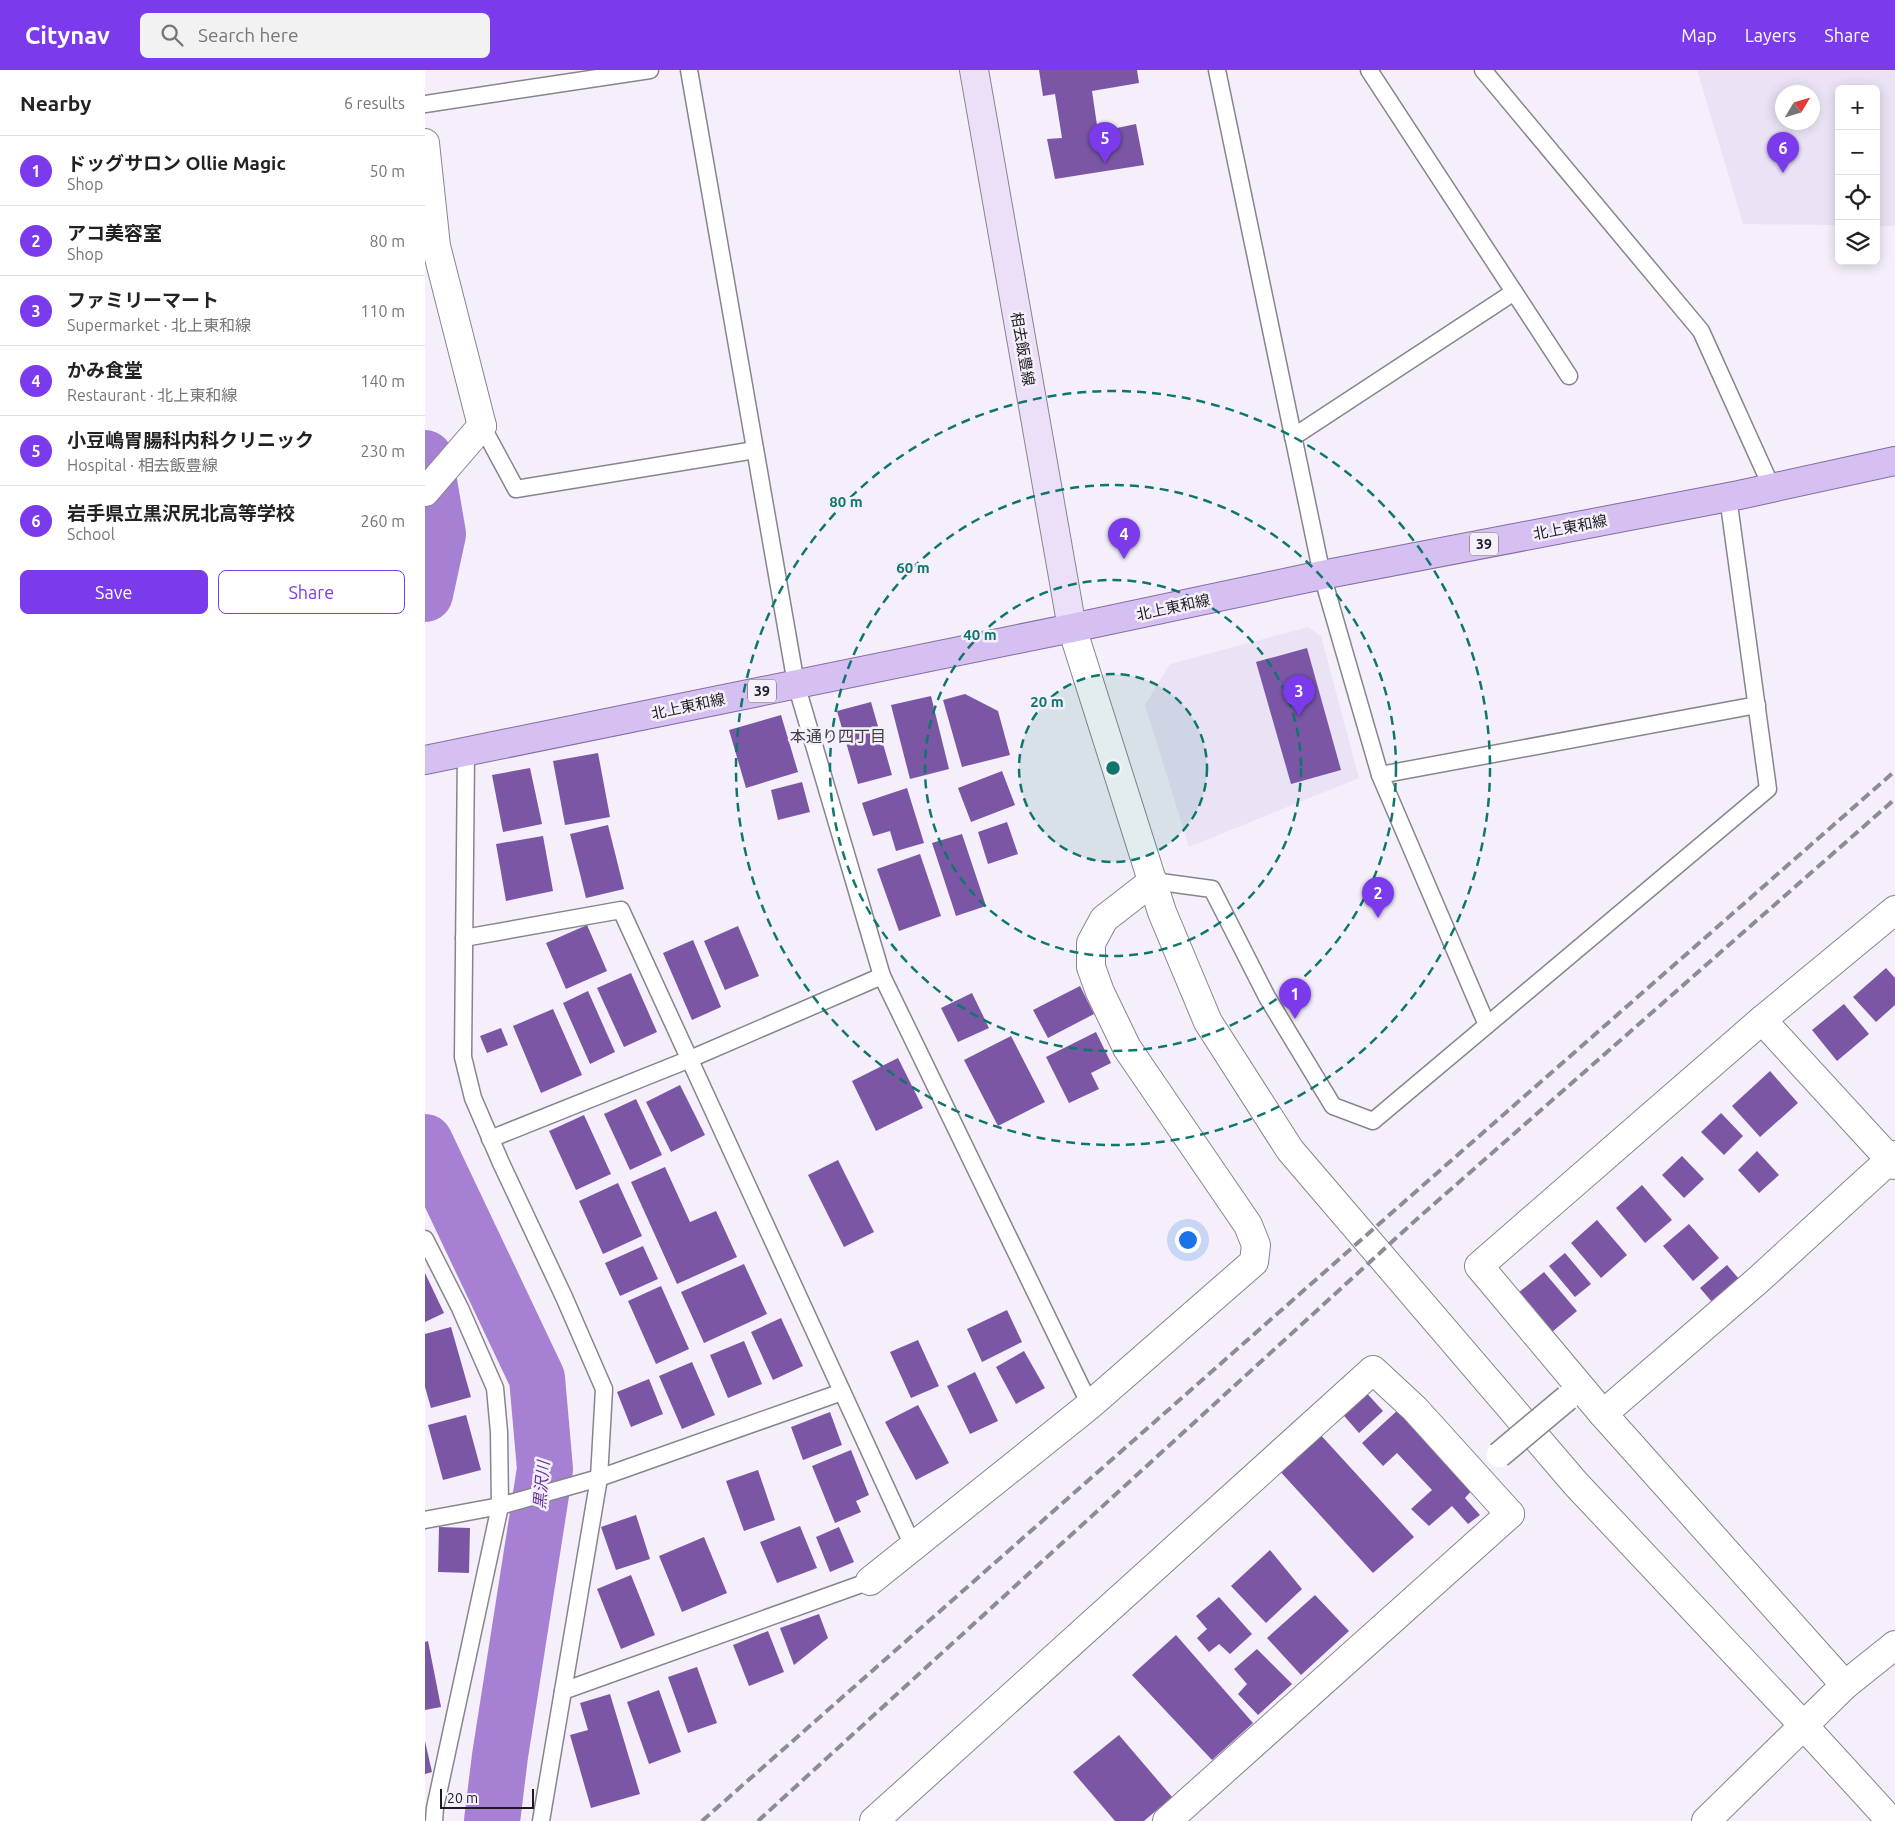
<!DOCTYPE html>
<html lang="en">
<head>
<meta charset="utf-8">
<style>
	:root { --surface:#fff; --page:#f2f2f2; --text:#222; --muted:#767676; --line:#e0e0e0; --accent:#7c3aed }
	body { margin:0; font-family:Ubuntu,"Noto Sans JP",sans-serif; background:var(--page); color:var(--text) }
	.controls { position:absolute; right:15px; top:15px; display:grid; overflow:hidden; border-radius:8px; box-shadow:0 2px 12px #0003 }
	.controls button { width:45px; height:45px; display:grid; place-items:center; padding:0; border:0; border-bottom:1px solid var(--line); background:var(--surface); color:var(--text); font:25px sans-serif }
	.compass { position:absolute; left:1350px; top:15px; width:45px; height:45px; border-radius:50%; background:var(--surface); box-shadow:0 2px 12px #0003; rotate:52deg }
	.scale { position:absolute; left:15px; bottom:12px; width:94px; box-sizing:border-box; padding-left:5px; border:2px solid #1e1c20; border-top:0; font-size:14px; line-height:18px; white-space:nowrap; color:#1e1c20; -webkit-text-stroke:4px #f4effa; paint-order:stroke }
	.you { position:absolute; left:762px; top:1169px; width:18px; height:18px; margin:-12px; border:4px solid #fff; border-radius:50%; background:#1a73e8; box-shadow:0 0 0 8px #1a73e833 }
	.badge { display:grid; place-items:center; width:32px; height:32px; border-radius:50%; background:var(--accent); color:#fff; font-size:16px; font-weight:700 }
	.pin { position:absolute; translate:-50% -41px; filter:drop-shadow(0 1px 2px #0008) }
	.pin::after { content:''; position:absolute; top:26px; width:18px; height:15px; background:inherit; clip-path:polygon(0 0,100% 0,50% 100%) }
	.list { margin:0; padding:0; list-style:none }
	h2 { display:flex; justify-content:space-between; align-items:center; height:65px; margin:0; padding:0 20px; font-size:21px }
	h2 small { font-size:16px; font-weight:400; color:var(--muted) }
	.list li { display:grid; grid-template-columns:32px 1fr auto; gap:15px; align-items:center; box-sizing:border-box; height:70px; padding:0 20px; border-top:1px solid var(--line) }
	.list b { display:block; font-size:19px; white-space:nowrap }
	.list p { margin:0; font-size:16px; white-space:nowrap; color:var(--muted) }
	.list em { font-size:16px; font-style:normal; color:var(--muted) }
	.actions { display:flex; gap:10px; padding:15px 20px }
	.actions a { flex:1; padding:11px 0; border:1px solid var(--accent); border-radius:8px; text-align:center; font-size:18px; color:var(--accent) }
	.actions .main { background:var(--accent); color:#fff }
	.icon { flex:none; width:28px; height:28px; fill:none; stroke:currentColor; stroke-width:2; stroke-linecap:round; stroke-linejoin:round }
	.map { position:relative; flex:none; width:1470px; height:1751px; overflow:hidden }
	header { display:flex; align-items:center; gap:30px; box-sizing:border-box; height:70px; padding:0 25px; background:var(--accent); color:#fff }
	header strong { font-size:24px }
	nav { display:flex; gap:28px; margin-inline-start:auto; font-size:18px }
	.search { width:350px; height:45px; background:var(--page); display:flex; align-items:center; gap:12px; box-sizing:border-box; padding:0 18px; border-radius:8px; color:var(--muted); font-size:19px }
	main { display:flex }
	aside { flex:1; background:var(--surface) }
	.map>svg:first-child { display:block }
	.built { fill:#eae3f5; fill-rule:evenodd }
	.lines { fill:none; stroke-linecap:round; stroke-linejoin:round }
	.river { stroke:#a681d3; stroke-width:56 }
	.building { fill:#7a56a4 }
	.service-casing { stroke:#88848e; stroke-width:19 }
	.minor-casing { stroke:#88848e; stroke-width:30 }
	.tertiary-casing { stroke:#88848e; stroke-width:30 }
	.secondary-casing { stroke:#88848e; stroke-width:30 }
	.primary-casing { stroke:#846ba2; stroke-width:30 }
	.service { stroke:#fff; stroke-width:16 }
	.minor { stroke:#fff; stroke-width:28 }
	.tertiary { stroke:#fff; stroke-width:28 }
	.secondary { stroke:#ebe0f8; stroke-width:28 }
	.primary { stroke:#d6c0f1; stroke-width:28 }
	.rail { stroke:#8e8b93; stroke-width:4; stroke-dasharray:10 5; stroke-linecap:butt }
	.pedestrian-bridge-casing { stroke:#88848e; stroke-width:28; stroke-linecap:butt }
	.pedestrian-bridge { stroke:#fff; stroke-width:25 }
	.ring { fill:none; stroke:#0f766e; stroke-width:2.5; stroke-dasharray:9 6 }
	.labels { text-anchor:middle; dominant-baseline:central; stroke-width:5; stroke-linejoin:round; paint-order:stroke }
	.shield { fill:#f4effa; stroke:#5e5b61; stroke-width:1 }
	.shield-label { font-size:14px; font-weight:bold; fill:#1e1c20 }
	.street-label { font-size:15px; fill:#1e1c20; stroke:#f4effa }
	.neighbourhood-label { font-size:16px; fill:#403d45; stroke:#f4effa }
	.water-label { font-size:16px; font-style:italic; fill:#653495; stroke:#f4effa }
	.centre { fill:#0f766e; stroke:#f4effa; stroke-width:2.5 }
	.ring-label { font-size:15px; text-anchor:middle; font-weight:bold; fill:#0f766e; stroke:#f4effa; stroke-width:5; stroke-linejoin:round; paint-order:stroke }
</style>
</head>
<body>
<header>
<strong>Citynav</strong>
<div class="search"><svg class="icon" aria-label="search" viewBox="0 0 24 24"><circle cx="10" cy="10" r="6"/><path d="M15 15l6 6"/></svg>Search here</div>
<nav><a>Map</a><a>Layers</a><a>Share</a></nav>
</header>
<main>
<aside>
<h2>Nearby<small>6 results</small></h2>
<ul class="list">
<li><span class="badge">1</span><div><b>ドッグサロン Ollie Magic</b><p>Shop</p></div><em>50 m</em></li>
<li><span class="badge">2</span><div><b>アコ美容室</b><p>Shop</p></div><em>80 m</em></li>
<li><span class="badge">3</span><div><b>ファミリーマート</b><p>Supermarket · 北上東和線</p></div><em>110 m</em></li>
<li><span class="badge">4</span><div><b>かみ食堂</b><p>Restaurant · 北上東和線</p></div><em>140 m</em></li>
<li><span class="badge">5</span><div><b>小豆嶋胃腸科内科クリニック</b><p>Hospital · 相去飯豊線</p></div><em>230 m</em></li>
<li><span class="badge">6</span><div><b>岩手県立黒沢尻北高等学校</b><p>School</p></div><em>260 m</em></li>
</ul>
<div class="actions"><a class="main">Save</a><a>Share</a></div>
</aside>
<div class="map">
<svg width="1470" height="1751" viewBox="0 0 1470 1751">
	<rect width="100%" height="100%" fill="#f4effa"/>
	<g class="built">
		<path d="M 1272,0 L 1470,0 L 1470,156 L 1451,156 L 1451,19 L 1414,19 L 1414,155 L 1318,154 ZM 1358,22 L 1388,22 L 1388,52 L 1358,52 Z"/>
		<polygon points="883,557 896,566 934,708 764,777 720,635 745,594"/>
	</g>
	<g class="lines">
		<g class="river">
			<polyline points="0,388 13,464 0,524"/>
			<polyline points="0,1072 112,1308 120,1399 75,1686 67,1751"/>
		</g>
	</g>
	<g class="building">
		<polygon points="614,0 712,0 714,13 667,21 673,62 711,54 719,95 630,109 622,69 637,68 630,24 618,26"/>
		<polygon points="882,578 916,700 866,714 831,592"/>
		<polygon points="540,624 573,641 585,685 537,697 518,630"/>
		<polygon points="506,626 524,699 485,709 466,635"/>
		<polygon points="446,632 467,705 433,714 412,641"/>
		<polygon points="356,645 373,702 321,718 304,660"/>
		<polygon points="173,683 185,747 140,755 128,691"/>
		<polygon points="105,698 117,754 78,762 67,705"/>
		<polygon points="577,701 590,735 546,752 533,718"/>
		<polygon points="377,712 385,742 353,750 346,720"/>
		<polygon points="482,718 499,773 471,781 465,761 448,766 437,733"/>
		<polygon points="582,752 593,784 563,794 553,762"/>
		<polygon points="183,755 199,819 161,828 145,764"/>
		<polygon points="537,764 561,836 531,846 507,773"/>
		<polygon points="118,766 128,821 81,831 71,774"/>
		<polygon points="495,784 516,846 474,861 452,799"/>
		<polygon points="162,855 182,901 141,919 121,873"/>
		<polygon points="313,856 334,906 300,920 279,871"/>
		<polygon points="268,870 296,937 267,950 238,883"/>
		<polygon points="1461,898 1470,908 1470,935 1451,952 1428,927"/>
		<polygon points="206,903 232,962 199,977 172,918"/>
		<polygon points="655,916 669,944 623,968 608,940"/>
		<polygon points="163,921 190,982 165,994 138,933"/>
		<polygon points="547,923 564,958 533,972 516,938"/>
		<polygon points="1419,934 1444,964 1412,991 1387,960"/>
		<polygon points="128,939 157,1005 116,1023 88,956"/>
		<polygon points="76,958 83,975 62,983 55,966"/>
		<polygon points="671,962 686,993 666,1003 674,1019 644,1033 621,987"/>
		<polygon points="586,966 620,1032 573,1056 539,990"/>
		<polygon points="473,988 498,1038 451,1061 427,1011"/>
		<polygon points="1345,1001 1373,1033 1335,1067 1307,1036"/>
		<polygon points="255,1015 280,1065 246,1082 221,1032"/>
		<polygon points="211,1029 237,1085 205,1100 179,1044"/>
		<polygon points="1296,1043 1318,1066 1299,1085 1276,1062"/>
		<polygon points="159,1045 186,1104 151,1120 124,1061"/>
		<polygon points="1332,1081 1354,1105 1334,1123 1313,1100"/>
		<polygon points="1257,1086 1279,1109 1259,1128 1237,1105"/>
		<polygon points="413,1090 449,1162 419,1177 383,1105"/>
		<polygon points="240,1097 265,1152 291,1141 312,1187 252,1214 206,1112"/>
		<polygon points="193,1113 217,1166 178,1184 154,1131"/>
		<polygon points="1217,1115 1247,1150 1220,1173 1191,1138"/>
		<polygon points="1172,1150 1202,1185 1176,1208 1146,1173"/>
		<polygon points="1264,1154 1294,1188 1268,1211 1238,1176"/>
		<polygon points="218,1176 233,1209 195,1226 180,1193"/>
		<polygon points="1140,1183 1166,1214 1150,1227 1124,1196"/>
		<polygon points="319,1194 342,1244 279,1273 256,1222"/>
		<polygon points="1302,1195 1332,1230 1305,1253 1275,1218"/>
		<polygon points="1119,1202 1152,1241 1121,1267 1088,1227"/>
		<polygon points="0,1203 19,1243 0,1252"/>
		<polygon points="236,1216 264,1279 231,1294 203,1231"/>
		<polygon points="582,1240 597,1272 557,1292 542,1259"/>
		<polygon points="356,1248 378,1296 348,1310 326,1262"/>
		<polygon points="26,1257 46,1327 6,1338 0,1317 0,1264"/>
		<polygon points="493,1270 514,1316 486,1328 465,1282"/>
		<polygon points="319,1271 337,1314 303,1328 285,1285"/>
		<polygon points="599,1281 620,1318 591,1334 571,1297"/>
		<polygon points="267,1292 290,1345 257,1359 234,1306"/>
		<polygon points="550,1302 573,1351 545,1364 522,1316"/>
		<polygon points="224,1309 238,1344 206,1357 192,1322"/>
		<polygon points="938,1319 958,1341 934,1363 914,1340"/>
		<polygon points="493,1335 524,1393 491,1410 460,1352"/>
		<polygon points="974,1339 1047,1420 1040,1428 1055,1445 1043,1454 1027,1436 1004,1456 986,1439 1007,1420 972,1383 958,1396 937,1373"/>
		<polygon points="405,1342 417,1375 378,1390 366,1357"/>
		<polygon points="41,1345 56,1400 18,1410 3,1355"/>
		<polygon points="892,1361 989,1467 948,1503 852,1398"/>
		<polygon points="426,1380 444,1425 431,1431 436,1442 410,1453 387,1396"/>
		<polygon points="333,1400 350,1450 319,1461 301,1411"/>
		<polygon points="211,1445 225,1489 191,1500 176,1457"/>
		<polygon points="375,1456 392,1498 352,1513 335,1472"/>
		<polygon points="14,1457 45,1458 44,1503 13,1502"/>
		<polygon points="414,1457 429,1492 405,1502 391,1467"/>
		<polygon points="279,1467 302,1523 257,1542 234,1486"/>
		<polygon points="845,1480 877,1519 841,1553 806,1516"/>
		<polygon points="206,1505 230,1565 196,1579 172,1519"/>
		<polygon points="890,1525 924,1561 876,1605 842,1568"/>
		<polygon points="794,1527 827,1564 805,1584 794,1574 784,1582 772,1568 782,1559 771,1546"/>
		<polygon points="394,1544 403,1568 369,1595 355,1558"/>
		<polygon points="343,1561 359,1602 324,1616 308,1575"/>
		<polygon points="751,1565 828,1653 787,1690 707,1605"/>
		<polygon points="3,1571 16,1637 0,1640 0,1572"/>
		<polygon points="832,1579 867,1614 833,1645 813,1624 822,1614 809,1599"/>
		<polygon points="272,1597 292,1653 263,1663 243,1607"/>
		<polygon points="234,1620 256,1682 224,1694 202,1632"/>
		<polygon points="185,1624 215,1724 166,1738 145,1665 163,1660 155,1633"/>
		<polygon points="694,1665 747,1727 719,1751 690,1751 648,1702"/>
		<polygon points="0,1671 7,1702 0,1704"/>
	</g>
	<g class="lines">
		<defs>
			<g id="service">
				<polyline points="264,0 371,614 457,906 665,1335"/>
				<polyline points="792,0 897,505 955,705 1062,955"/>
				<polyline points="944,0 1144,306"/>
				<polyline points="1058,0 1276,261 1347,418"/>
				<polyline points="0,34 225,0"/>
				<polyline points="57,356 91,419 330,380"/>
				<polyline points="868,367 1089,222"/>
				<polyline points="41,682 38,987 48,1028 76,1093 139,1227 179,1319 174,1408 116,1751"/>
				<polyline points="955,705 1332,635"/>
				<polyline points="728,811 787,819 842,927 908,1036 948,1051 1343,719 1303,427"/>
				<polyline points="39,868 196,840 488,1476"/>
				<polyline points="65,1069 265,989 457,906"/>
				<polyline points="0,1169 35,1238 70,1318 74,1362 75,1436 10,1738 9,1751"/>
				<polyline points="0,1450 75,1436 174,1408 417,1322"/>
				<polyline points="138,1621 445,1511"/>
			</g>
			<g id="minor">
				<polyline points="0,73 11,176 57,356"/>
				<polyline points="1337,950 1470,1095"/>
				<polyline points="1178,1344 1332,1211 1470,1085"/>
				<polyline points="445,1511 665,1335 829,1192 831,1175 823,1155 702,978 675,922 666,897 666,873 679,849 728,811"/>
				<polyline points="1420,1615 1178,1344 1054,1196 1337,950 1470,840"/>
				<polyline points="449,1751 948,1300 990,1339 1085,1444"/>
				<polyline points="1281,1751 1420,1615 1470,1575"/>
			</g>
			<g id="tertiary">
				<polyline points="0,422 57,356"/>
				<polyline points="647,558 737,842 783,952 865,1080 1151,1414 1379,1656 1466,1751"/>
				<polyline points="742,1751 1085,1444"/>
			</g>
			<polyline id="secondary" points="549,0 647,558"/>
			<polyline id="primary" points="0,690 647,558 897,505 1314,425 1470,391"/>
		</defs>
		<use href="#service" class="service-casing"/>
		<use href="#minor" class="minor-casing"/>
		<use href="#tertiary" class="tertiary-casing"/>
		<use href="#secondary" class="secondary-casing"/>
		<use href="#primary" class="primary-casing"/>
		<use href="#service" class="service"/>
		<use href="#minor" class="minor"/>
		<use href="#tertiary" class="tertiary"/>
		<use href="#secondary" class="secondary"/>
		<use href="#primary" class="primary"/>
		<g class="rail">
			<polyline points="277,1751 979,1132 1470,701"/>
			<polyline points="333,1751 992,1149 1470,729"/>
		</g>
		<defs>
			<polyline id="pedestrian-bridge" points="1074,1385 1142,1328"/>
		</defs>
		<use href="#pedestrian-bridge" class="pedestrian-bridge-casing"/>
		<use href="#pedestrian-bridge" class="pedestrian-bridge"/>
	</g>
	<circle cx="688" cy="698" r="94" fill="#0f766e" fill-opacity=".12"/>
	<g class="ring">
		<circle cx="688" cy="698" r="94"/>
		<circle cx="688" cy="698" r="188"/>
		<circle cx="688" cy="698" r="283"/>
		<circle cx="688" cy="698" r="377"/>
	</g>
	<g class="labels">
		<g class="shield">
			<rect x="1045" y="462.5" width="28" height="23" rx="4"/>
			<rect x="323" y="609.5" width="28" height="23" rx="4"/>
		</g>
		<g class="shield-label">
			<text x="1059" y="474">39</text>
			<text x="337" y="621">39</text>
		</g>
		<g class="street-label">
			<text transform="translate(598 279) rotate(80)">相去飯豊線</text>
			<text transform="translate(1145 457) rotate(-11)">北上東和線</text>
			<text transform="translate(748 537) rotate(-12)">北上東和線</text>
			<text transform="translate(263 636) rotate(-12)">北上東和線</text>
		</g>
		<g class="neighbourhood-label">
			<text x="413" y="666">本通り四丁目</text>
		</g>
		<g class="water-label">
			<text transform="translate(116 1415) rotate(-85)">黒沢川</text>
		</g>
	</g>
	<circle cx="688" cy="698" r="8" class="centre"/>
	<g class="ring-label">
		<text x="421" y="437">80 m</text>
		<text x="488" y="503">60 m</text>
		<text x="555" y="570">40 m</text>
		<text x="622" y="637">20 m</text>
	</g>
</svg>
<div class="controls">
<button>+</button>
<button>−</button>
<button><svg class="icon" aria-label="locate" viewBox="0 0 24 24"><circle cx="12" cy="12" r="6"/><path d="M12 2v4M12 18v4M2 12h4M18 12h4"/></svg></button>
<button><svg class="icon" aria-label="layers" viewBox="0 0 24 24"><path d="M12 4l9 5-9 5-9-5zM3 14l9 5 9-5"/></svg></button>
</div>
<svg class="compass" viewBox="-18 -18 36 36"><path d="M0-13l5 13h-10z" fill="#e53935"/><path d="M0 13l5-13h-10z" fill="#767676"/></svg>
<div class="scale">20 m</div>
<div class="you"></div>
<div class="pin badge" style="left:870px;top:949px">1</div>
<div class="pin badge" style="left:953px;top:848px">2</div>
<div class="pin badge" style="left:874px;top:646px">3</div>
<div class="pin badge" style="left:699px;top:489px">4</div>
<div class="pin badge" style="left:680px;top:93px">5</div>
<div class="pin badge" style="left:1358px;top:103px">6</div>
</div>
</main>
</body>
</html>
